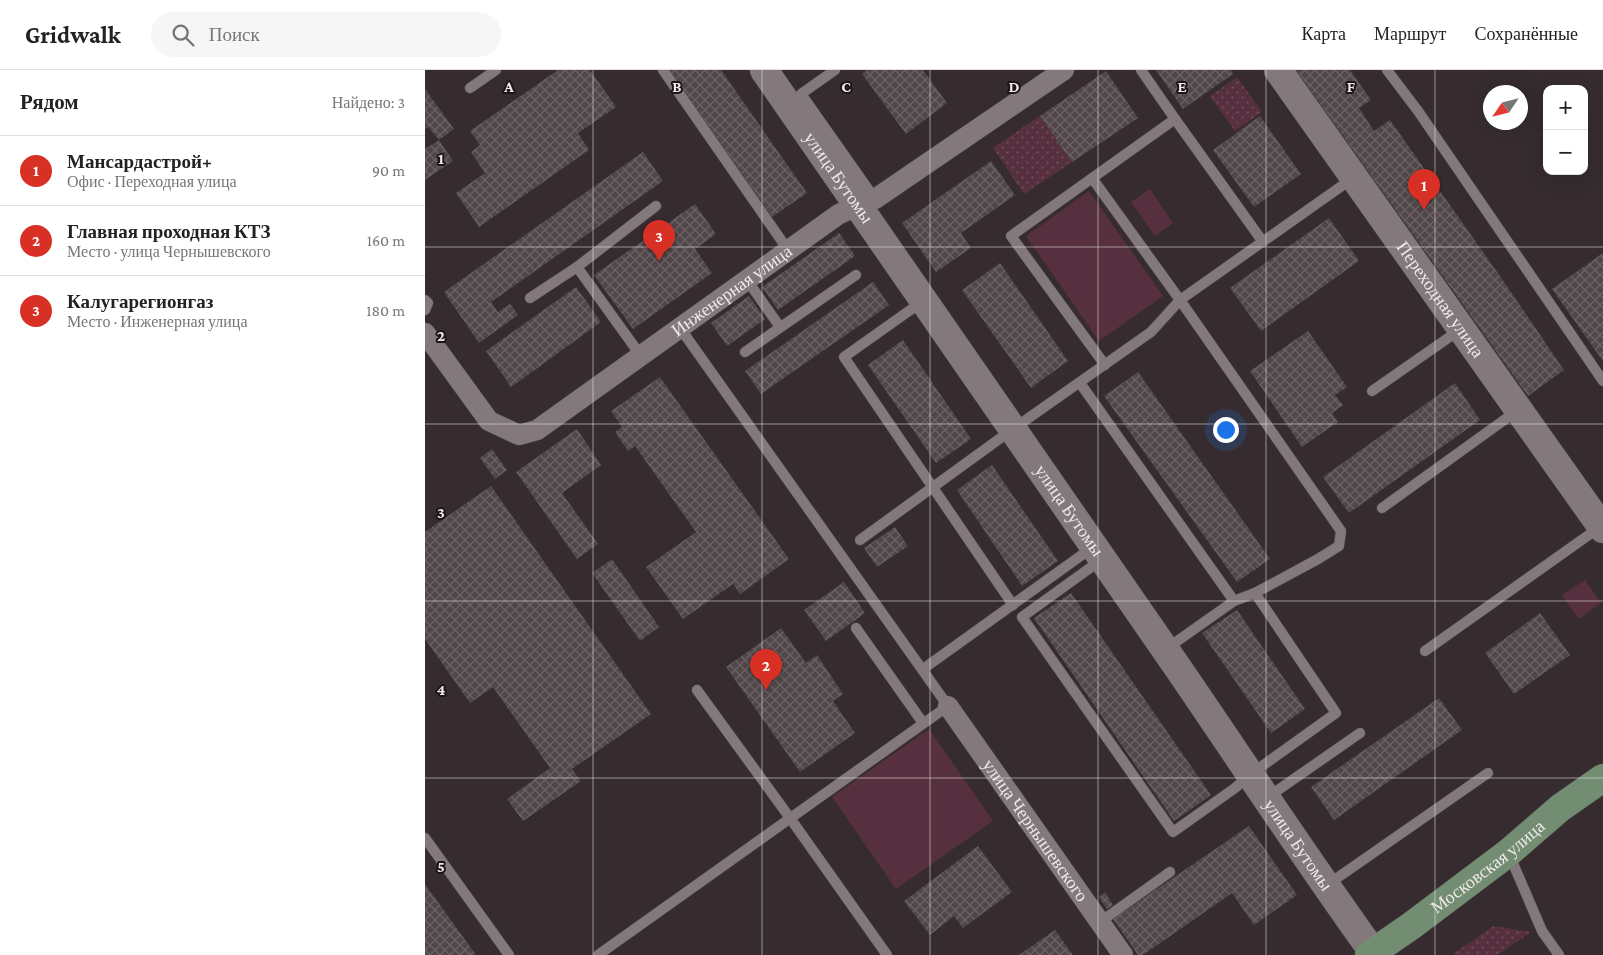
<!DOCTYPE html>
<html lang="ru">
<head>
<meta charset="utf-8">
<style>
	:root { --surface:#fff; --page:#f6f6f6; --text:#222; --muted:#767676; --line:#e0e0e0; --accent:#d93025 }
	body { margin:0; font-family:"Crimson Pro",serif; background:var(--page); color:var(--text) }
	.controls { position:absolute; right:15px; top:15px; display:grid; overflow:hidden; border-radius:10px; box-shadow:0 5px 20px #0002 }
	.controls button { width:45px; height:45px; display:grid; place-items:center; padding:0; border:0; border-bottom:1px solid var(--line); background:var(--surface); color:var(--text); font:25px sans-serif }
	.compass { position:absolute; left:1058px; top:15px; width:45px; height:45px; border-radius:50%; background:var(--surface); box-shadow:0 5px 20px #0002; rotate:235deg }
	.you { position:absolute; left:800px; top:359px; width:18px; height:18px; margin:-12px; border:4px solid #fff; border-radius:50%; background:#1a73e8; box-shadow:0 0 0 8px #1a73e833 }
	.badge { display:grid; place-items:center; width:32px; height:32px; border-radius:50%; background:var(--accent); color:#fff; font-size:16px; font-weight:700 }
	.pin { position:absolute; translate:-50% -41px; filter:drop-shadow(0 1px 2px #0008) }
	.pin::after { content:''; position:absolute; top:26px; width:18px; height:15px; background:inherit; clip-path:polygon(0 0,100% 0,50% 100%) }
	.list { margin:0; padding:0; list-style:none }
	h2 { display:flex; justify-content:space-between; align-items:center; height:65px; margin:0; padding:0 20px; font-size:21px }
	h2 small { font-size:16px; font-weight:400; color:var(--muted) }
	.list li { display:grid; grid-template-columns:32px 1fr auto; gap:15px; align-items:center; box-sizing:border-box; height:70px; padding:0 20px; border-top:1px solid var(--line) }
	.list b { display:block; font-size:19px; white-space:nowrap }
	.list p { margin:0; font-size:16px; white-space:nowrap; color:var(--muted) }
	.list em { font-size:16px; font-style:normal; color:var(--muted) }
	.icon { flex:none; width:28px; height:28px; fill:none; stroke:currentColor; stroke-width:2; stroke-linecap:round; stroke-linejoin:round }
	.map { position:relative; flex:none; width:1178px; height:885px; overflow:hidden }
	header { display:flex; align-items:center; gap:30px; box-sizing:border-box; height:70px; padding:0 25px; background:var(--surface); border-bottom:1px solid var(--line) }
	header strong { font-size:24px }
	nav { display:flex; gap:28px; margin-inline-start:auto; font-size:18px }
	.search { width:350px; height:45px; background:var(--page); display:flex; align-items:center; gap:12px; box-sizing:border-box; padding:0 18px; border-radius:28px; color:var(--muted); font-size:19px }
	main { display:flex }
	aside { flex:1; background:var(--surface) }
	.map>svg:first-child { display:block }
	.grass { fill:url(#grass-dots) }
	.park { fill:#57303f }
	.building { fill:url(#building-cross-hatch) }
	.lines { fill:none; stroke-linecap:round; stroke-linejoin:round }
	.lane-casing { stroke:#544b4e; stroke-width:11 }
	.street-casing { stroke:#544b4e; stroke-width:21 }
	.secondary-casing { stroke:#544b4e; stroke-width:29 }
	.primary-casing { stroke:#544b4e; stroke-width:29 }
	.lane { stroke:#83787b; stroke-width:10 }
	.street { stroke:#83787b; stroke-width:20 }
	.secondary { stroke:#83787b; stroke-width:28 }
	.primary { stroke:#728d71; stroke-width:28 }
	.grid { fill:none; stroke:#efe9eb; stroke-width:1; stroke-opacity:0.55 }
	.labels { text-anchor:middle; dominant-baseline:central; stroke-width:4; stroke-linejoin:round; paint-order:stroke }
	.street-label { font-size:18px; fill:#efe9eb; stroke:#1a1617 }
	.grid-label { font-size:16px; text-anchor:middle; font-weight:bold; fill:#efe9eb; stroke:#1a1617; stroke-width:4; stroke-linejoin:round; paint-order:stroke }
</style>
</head>
<body>
<header>
<strong>Gridwalk</strong>
<div class="search"><svg class="icon" aria-label="search" viewBox="0 0 24 24"><circle cx="10" cy="10" r="6"/><path d="M15 15l6 6"/></svg>Поиск</div>
<nav><a>Карта</a><a>Маршрут</a><a>Сохранённые</a></nav>
</header>
<main>
<aside>
<h2>Рядом<small>Найдено: 3</small></h2>
<ul class="list">
<li><span class="badge">1</span><div><b>Мансардастрой+</b><p>Офис · Переходная улица</p></div><em>90 m</em></li>
<li><span class="badge">2</span><div><b>Главная проходная КТЗ</b><p>Место · улица Чернышевского</p></div><em>160 m</em></li>
<li><span class="badge">3</span><div><b>Калугарегионгаз</b><p>Место · Инженерная улица</p></div><em>180 m</em></li>
</ul>
</aside>
<div class="map">
<svg width="1178" height="885" viewBox="0 0 1178 885">
	<defs>
		<pattern id="grass-dots" width="8" height="8" patternUnits="userSpaceOnUse" patternTransform="scale(1.25)"><rect width="8" height="8" fill="#57303f"/><path d="M2 2h.1M6 6h.1" fill="none" stroke="#6f4e5b" stroke-width="1.8" stroke-linecap="round"/></pattern>
		<pattern id="building-cross-hatch" width="8" height="8" patternUnits="userSpaceOnUse" patternTransform="scale(1.25)"><rect width="8" height="8" fill="#51474a"/><path d="M0 0l8 8M0 8l8-8" fill="none" stroke="#6a6264"/></pattern>
	</defs>
	<rect width="100%" height="100%" fill="#362c2f"/>
	<g class="grass">
		<polygon points="812,7 837,42 810,61 785,26"/>
		<polygon points="615,46 647,92 599,124 568,78"/>
		<polygon points="1069,856 1106,862 1072,885 1030,885 1029,883"/>
	</g>
	<g class="park">
		<polygon points="725,119 748,153 730,166 706,132"/>
		<polygon points="664,121 738,226 674,271 601,166"/>
		<polygon points="1160,510 1176,533 1154,549 1137,525"/>
		<polygon points="504,659 568,751 471,819 407,727"/>
	</g>
	<g class="building">
		<polygon points="133,0 165,0 191,37 153,63 164,80 54,157 31,123 60,103 46,82 55,75 45,61"/>
		<polygon points="244,0 296,0 382,123 347,147"/>
		<polygon points="442,0 498,0 522,33 481,64 437,4"/>
		<polygon points="731,0 806,0 808,4 758,39"/>
		<polygon points="871,0 925,0 946,30 934,38 949,61 965,50 1077,209 1139,300 1103,326"/>
		<polygon points="681,1 713,48 647,92 615,46"/>
		<polygon points="0,19 29,59 14,70 28,91 0,110 0,79 14,70 3,57 0,59"/>
		<polygon points="835,46 876,104 829,137 788,80"/>
		<polygon points="218,82 238,111 66,232 73,242 85,234 93,245 54,273 19,222"/>
		<polygon points="566,91 590,125 536,163 546,178 511,202 477,153"/>
		<polygon points="270,134 291,164 270,179 287,203 208,259 169,205"/>
		<polygon points="904,148 934,191 836,261 805,218"/>
		<polygon points="414,163 430,186 353,240 337,217"/>
		<polygon points="1178,183 1178,291 1127,219"/>
		<polygon points="575,193 643,291 606,318 537,220"/>
		<polygon points="448,212 464,235 336,324 320,301"/>
		<polygon points="151,217 176,252 86,317 61,281"/>
		<polygon points="324,226 340,249 302,276 286,253"/>
		<polygon points="883,261 922,317 910,325 918,335 907,343 913,352 877,377 825,301"/>
		<polygon points="478,270 546,369 511,393 443,295"/>
		<polygon points="713,302 845,489 812,512 679,326"/>
		<polygon points="235,307 364,489 315,524 308,514 258,549 221,497 271,462 210,376 203,381 190,362 197,357 186,341"/>
		<polygon points="1030,313 1055,350 924,443 898,407"/>
		<polygon points="152,359 176,395 137,423 173,474 152,489 91,402"/>
		<polygon points="67,379 82,400 70,409 55,388"/>
		<polygon points="567,395 633,491 597,516 532,420"/>
		<polygon points="66,416 226,644 147,699 156,711 98,751 82,729 125,698 68,617 45,633 0,569 0,462"/>
		<polygon points="470,457 483,476 452,497 439,478"/>
		<polygon points="187,489 234,557 215,571 167,503"/>
		<polygon points="419,512 440,543 401,571 379,540"/>
		<polygon points="646,523 786,725 749,751 609,548"/>
		<polygon points="812,540 880,639 846,663 777,563"/>
		<polygon points="1115,543 1145,585 1089,624 1060,583"/>
		<polygon points="356,558 381,593 392,585 418,624 408,631 430,663 375,702 301,597"/>
		<polygon points="1014,628 1037,660 909,750 886,717"/>
		<polygon points="824,756 872,825 829,855 807,823 718,885 713,885 688,849"/>
		<polygon points="553,776 587,822 538,858 529,846 505,865 479,831"/>
		<polygon points="0,814 51,885 0,885"/>
		<polygon points="680,822 688,835 682,839 674,827"/>
		<polygon points="630,860 648,885 594,885"/>
	</g>
	<g class="lines">
		<defs>
			<g id="lane">
				<polyline points="238,0 363,180"/>
				<polyline points="410,0 376,24 450,129"/>
				<polyline points="962,0 993,41 1178,311"/>
				<polyline points="45,18 71,0"/>
				<polyline points="750,49 838,172"/>
				<polyline points="667,108 755,230 916,461 914,476 893,489 830,523 809,531 741,579"/>
				<polyline points="152,197 231,136"/>
				<polyline points="322,210 355,257"/>
				<polyline points="105,228 152,197 216,286"/>
				<polyline points="0,230 3,233 0,240"/>
				<polyline points="498,231 419,287 588,535"/>
				<polyline points="320,282 431,205"/>
				<polyline points="680,295 586,166 750,49 716,0"/>
				<polyline points="655,313 809,531"/>
				<polyline points="947,321 1036,259"/>
				<polyline points="957,438 1093,340"/>
				<polyline points="435,470 588,359 726,262 755,230 928,108"/>
				<polyline points="676,490 597,547 748,762 810,718 826,704 911,643 830,523"/>
				<polyline points="431,558 498,653"/>
				<polyline points="1000,581 1175,457"/>
				<polyline points="498,599 668,477"/>
				<polyline points="272,620 365,748 462,885"/>
				<polyline points="843,727 935,663"/>
				<polyline points="0,768 84,885"/>
				<polyline points="1084,784 1117,861 1134,885"/>
				<polyline points="902,815 1063,703"/>
				<polyline points="675,852 745,802"/>
				<polyline points="173,885 523,636 255,258"/>
			</g>
			<g id="street">
				<path id="s1" d="M 0,263 L 64,351 L 94,365 L 112,360 L 414,144 L 450,129 L 639,0"/>
				<path id="s2" d="M 523,636 L 698,885"/>
			</g>
			<g id="secondary">
				<path id="s3" d="M 339,0 C 477,199 615,398 753,598 C 818,693 881,789 948,882"/>
				<path id="s4" d="M 853,0 L 1178,459"/>
			</g>
			<g id="primary">
				<path id="s5" d="M 944,885 L 986,856 L 1083,783 L 1135,738 L 1178,708"/>
			</g>
		</defs>
		<use href="#lane" class="lane-casing"/>
		<use href="#street" class="street-casing"/>
		<use href="#secondary" class="secondary-casing"/>
		<use href="#primary" class="primary-casing"/>
		<use href="#lane" class="lane"/>
		<use href="#street" class="street"/>
		<use href="#secondary" class="secondary"/>
		<use href="#primary" class="primary"/>
	</g>
	<path class="grid" d="M 168,0 L 168,885M 337,0 L 337,885M 505,0 L 505,885M 673,0 L 673,885M 841,0 L 841,885M 1010,0 L 1010,885M 0,177 L 1178,177M 0,354 L 1178,354M 0,531 L 1178,531M 0,708 L 1178,708"/>
	<g class="labels">
		<g class="street-label">
			<text stroke="none"><textPath href="#s3" startOffset="131">улица Бутомы</textPath></text>
			<text stroke="none"><textPath href="#s1" startOffset="400">Инженерная улица</textPath></text>
			<text stroke="none"><textPath href="#s4" startOffset="281">Переходная улица</textPath></text>
			<text stroke="none"><textPath href="#s3" startOffset="536">улица Бутомы</textPath></text>
			<text stroke="none"><textPath href="#s2" startOffset="152">улица Чернышевского</textPath></text>
			<text stroke="none"><textPath href="#s3" startOffset="941">улица Бутомы</textPath></text>
			<text stroke="none"><textPath href="#s5" startOffset="148">Московская улица</textPath></text>
		</g>
	</g>
	<g class="grid-label">
		<text x="84" y="22">A</text>
		<text x="252" y="22">B</text>
		<text x="421" y="22">C</text>
		<text x="589" y="22">D</text>
		<text x="757" y="22">E</text>
		<text x="926" y="22">F</text>
		<text x="16" y="94">1</text>
		<text x="16" y="271">2</text>
		<text x="16" y="448">3</text>
		<text x="16" y="625">4</text>
		<text x="16" y="802">5</text>
	</g>
</svg>
<div class="controls">
<button>+</button>
<button>−</button>
</div>
<svg class="compass" viewBox="-18 -18 36 36"><path d="M0-13l5 13h-10z" fill="#e53935"/><path d="M0 13l5-13h-10z" fill="#767676"/></svg>
<div class="you"></div>
<div class="pin badge" style="left:999px;top:140px">1</div>
<div class="pin badge" style="left:341px;top:620px">2</div>
<div class="pin badge" style="left:234px;top:191px">3</div>
</div>
</main>
</body>
</html>
